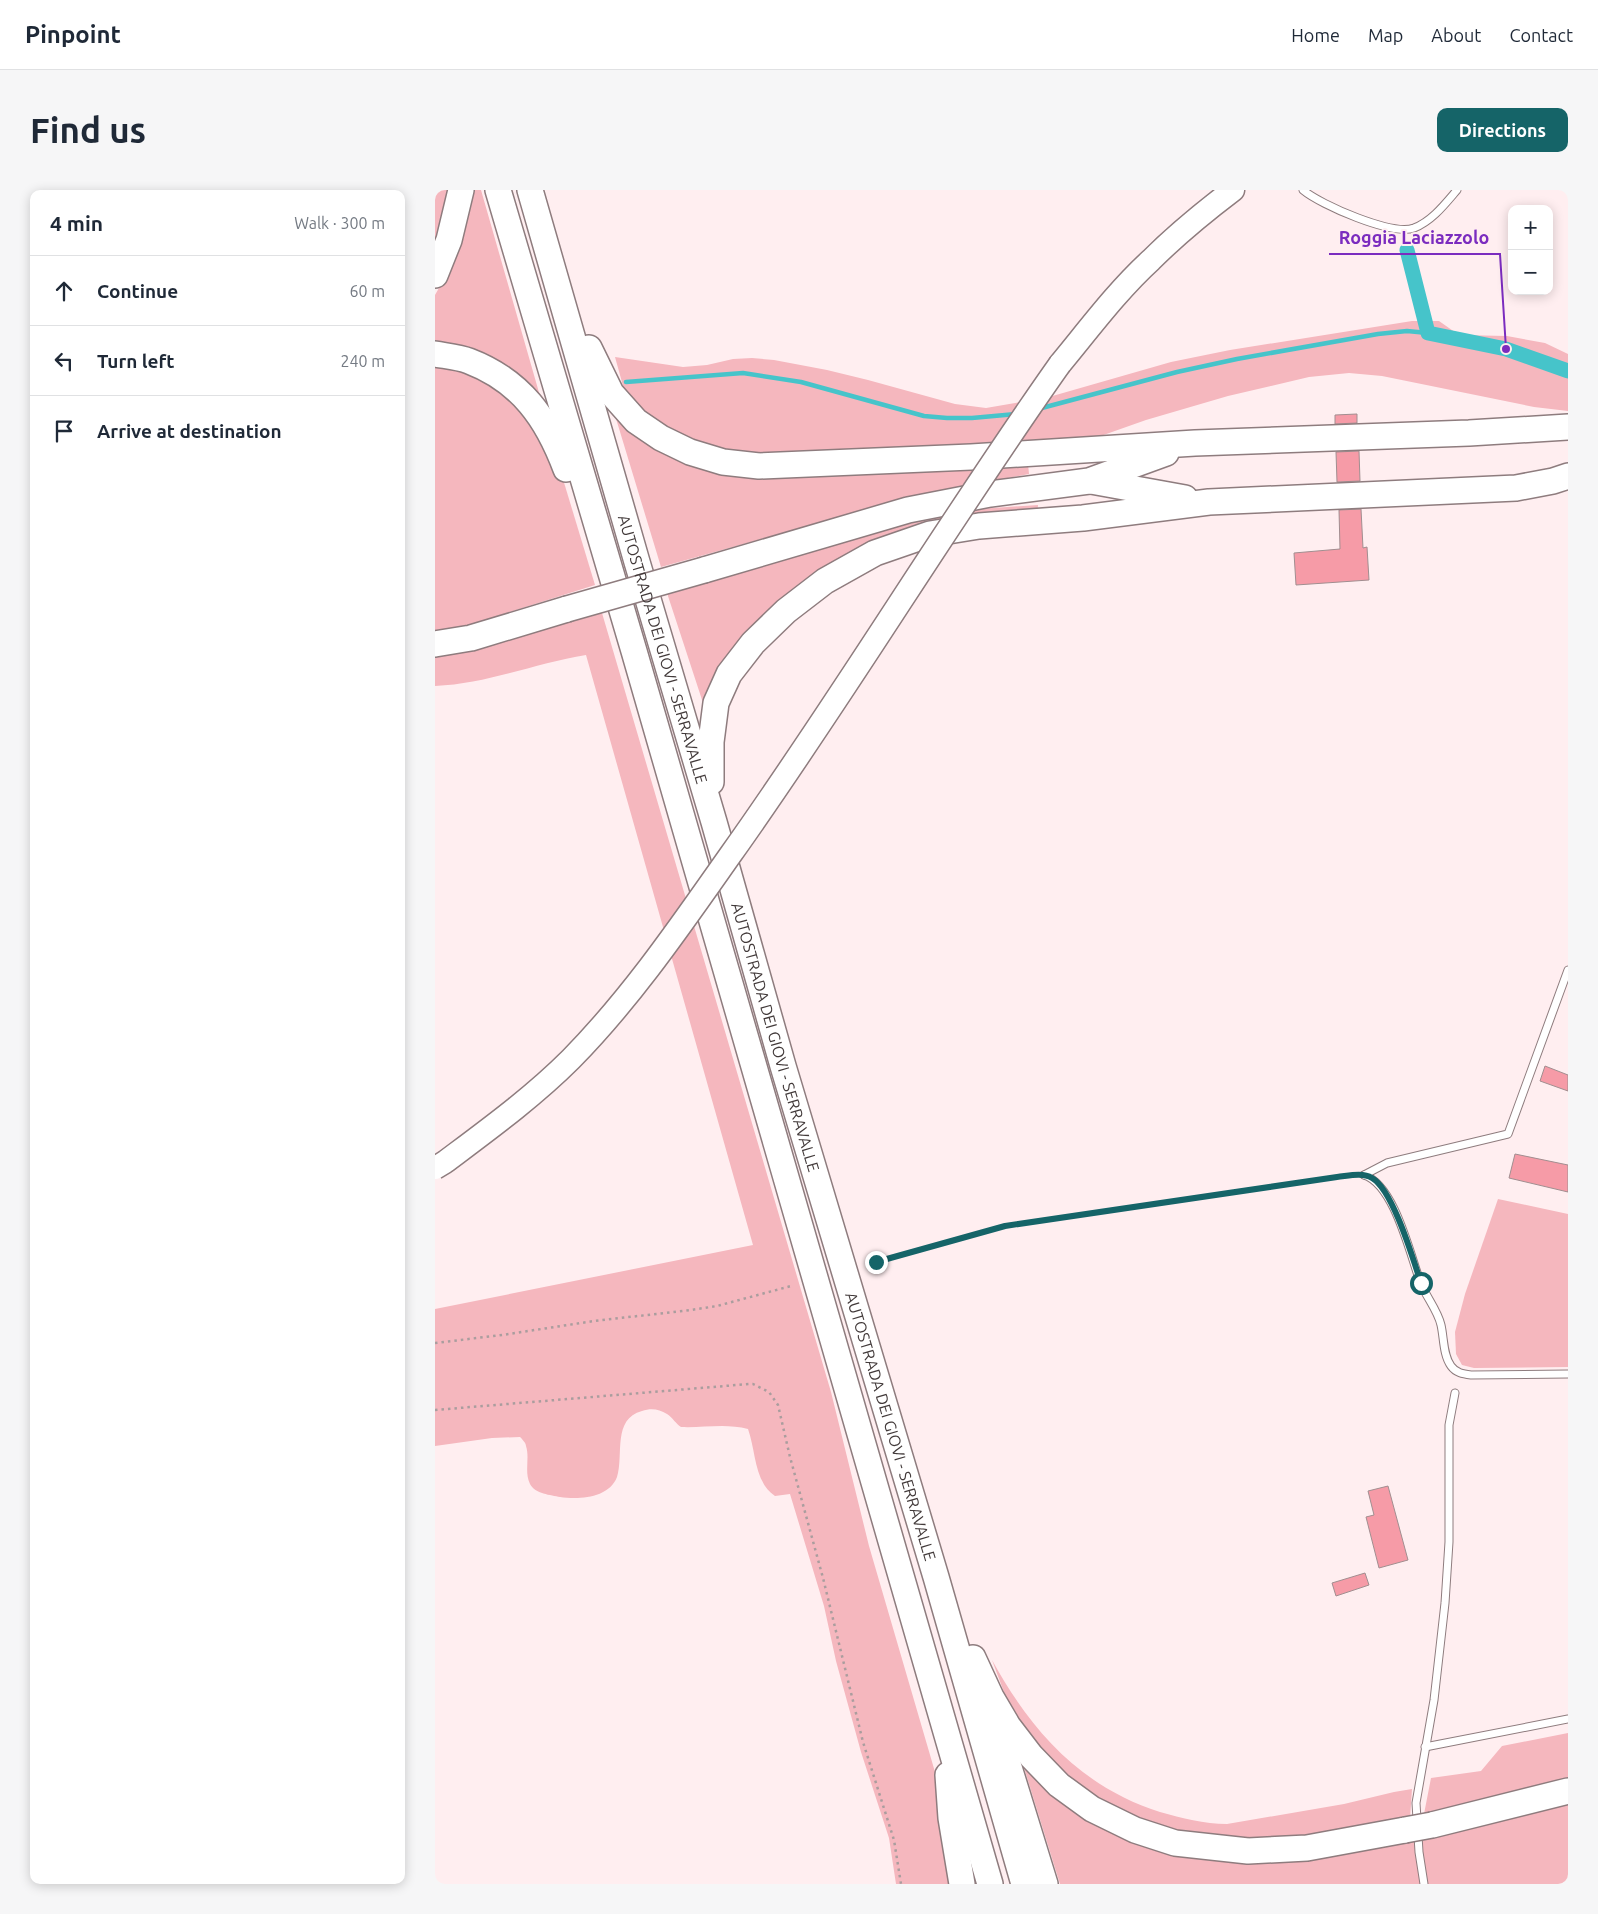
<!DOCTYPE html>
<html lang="en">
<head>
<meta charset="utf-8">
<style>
	:root { --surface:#fff; --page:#f6f6f7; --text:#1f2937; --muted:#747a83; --line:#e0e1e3; --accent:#156468 }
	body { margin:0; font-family:Ubuntu,sans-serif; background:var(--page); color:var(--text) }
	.controls { position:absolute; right:15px; top:15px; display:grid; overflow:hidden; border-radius:10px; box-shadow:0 2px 12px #0003 }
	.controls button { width:45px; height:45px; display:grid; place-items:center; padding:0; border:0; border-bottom:1px solid var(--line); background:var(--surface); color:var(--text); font:25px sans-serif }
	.stop { position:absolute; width:15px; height:15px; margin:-11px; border:4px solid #156468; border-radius:50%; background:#fff }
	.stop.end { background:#156468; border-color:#fff; box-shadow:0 1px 5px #0008 }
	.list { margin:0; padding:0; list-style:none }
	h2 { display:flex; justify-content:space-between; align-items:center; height:65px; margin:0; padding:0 20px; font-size:21px }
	h2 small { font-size:16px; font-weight:400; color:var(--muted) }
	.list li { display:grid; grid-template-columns:32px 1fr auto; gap:15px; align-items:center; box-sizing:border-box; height:70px; padding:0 20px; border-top:1px solid var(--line) }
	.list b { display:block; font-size:19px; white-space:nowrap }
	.list em { font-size:16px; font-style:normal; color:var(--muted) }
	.icon { flex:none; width:28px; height:28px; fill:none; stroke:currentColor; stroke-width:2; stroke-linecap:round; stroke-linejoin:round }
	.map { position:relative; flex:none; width:1133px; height:1694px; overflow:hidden; border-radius:10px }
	header { display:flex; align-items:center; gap:30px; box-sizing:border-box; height:70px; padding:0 25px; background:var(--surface); border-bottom:1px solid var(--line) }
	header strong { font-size:24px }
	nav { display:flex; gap:28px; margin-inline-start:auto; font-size:18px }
	.intro { display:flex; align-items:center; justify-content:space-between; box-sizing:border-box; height:120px; padding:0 30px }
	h1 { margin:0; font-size:35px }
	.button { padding:12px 22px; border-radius:10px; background:var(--accent); color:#fff; font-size:18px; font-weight:700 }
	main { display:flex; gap:30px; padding:0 30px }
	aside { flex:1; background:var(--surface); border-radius:10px; box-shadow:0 2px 12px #0003 }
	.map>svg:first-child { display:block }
	.green { fill:#f5b7be }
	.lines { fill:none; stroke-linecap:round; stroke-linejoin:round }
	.stream { stroke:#46c4ca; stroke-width:4.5 }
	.canal { stroke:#46c4ca; stroke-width:15 }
	.building { fill:#f69ba7; stroke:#a18e90 }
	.lane-casing { stroke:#8e7c7e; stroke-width:9 }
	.primary-casing { stroke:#8e7c7e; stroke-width:25 }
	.highway-casing { stroke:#8e7c7e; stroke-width:28 }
	.path { stroke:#aa9d9e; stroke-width:2.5; stroke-dasharray:2.5 4; stroke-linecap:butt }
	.lane { stroke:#fff; stroke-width:7 }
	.primary { stroke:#fff; stroke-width:22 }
	.highway { stroke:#fff; stroke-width:25 }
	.primary-bridge-casing { stroke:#8e7c7e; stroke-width:25; stroke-linecap:butt }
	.highway-bridge-casing { stroke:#8e7c7e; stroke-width:28; stroke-linecap:butt }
	.primary-bridge { stroke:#fff; stroke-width:22 }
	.highway-bridge { stroke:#fff; stroke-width:25 }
	.route { stroke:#156468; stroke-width:6 }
	.labels { text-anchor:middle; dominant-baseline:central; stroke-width:4; stroke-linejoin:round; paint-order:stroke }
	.street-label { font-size:16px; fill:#423a3a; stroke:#ffeef0 }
	.leader { fill:none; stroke:#7b2cbf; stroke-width:2 }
	.callout-dot { fill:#7b2cbf; stroke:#ffeef0; stroke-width:2 }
	.callout-label { font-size:18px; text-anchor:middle; font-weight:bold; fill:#7b2cbf; stroke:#ffeef0; stroke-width:4; stroke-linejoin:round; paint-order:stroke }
</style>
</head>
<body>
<header>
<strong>Pinpoint</strong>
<nav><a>Home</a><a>Map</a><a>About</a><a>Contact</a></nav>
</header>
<div class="intro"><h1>Find us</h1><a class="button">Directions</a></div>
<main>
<aside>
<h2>4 min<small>Walk · 300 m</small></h2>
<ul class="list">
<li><svg class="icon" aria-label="ahead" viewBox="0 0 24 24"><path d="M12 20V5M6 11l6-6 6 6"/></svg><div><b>Continue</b></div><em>60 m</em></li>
<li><svg class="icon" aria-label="left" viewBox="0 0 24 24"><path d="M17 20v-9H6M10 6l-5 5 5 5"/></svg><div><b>Turn left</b></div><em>240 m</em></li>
<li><svg class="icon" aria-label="arrive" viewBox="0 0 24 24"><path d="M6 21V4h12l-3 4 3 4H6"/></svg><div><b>Arrive at destination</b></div></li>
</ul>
</aside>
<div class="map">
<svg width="1133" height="1694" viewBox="0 0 1133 1694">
	<rect width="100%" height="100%" fill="#ffeef0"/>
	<g class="green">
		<polygon points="0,0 19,0 0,65"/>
		<polygon points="35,0 46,0 105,206 0,158 0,105 17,75 32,31"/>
		<polygon points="977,131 1004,131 1024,145 1072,146 1110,153 1133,164 1133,221 1099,217 947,186 914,183 874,187 793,206 711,230 660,248 300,268 211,230 190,203 180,167 248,177 272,175 298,169 317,168 339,170 392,180 433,190 520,214 551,218 614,207 736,172 795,160"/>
		<polygon points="0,176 43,182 78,206 121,266 160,395 34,435 0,441"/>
		<polygon points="179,222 248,272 593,274 594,284 480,306 226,377"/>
		<polygon points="603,315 602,327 383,387 270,519 232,403 513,321"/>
		<path d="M 167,423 L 396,1202 L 434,1356 L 500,1582 L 522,1694 L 461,1694 L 454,1648 L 426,1562 L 401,1471 L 389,1416 L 355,1304 L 340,1306 C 319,1292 321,1261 313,1239 C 291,1233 268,1238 246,1237 C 241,1234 238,1228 232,1224 C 224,1219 216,1218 207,1221 C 177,1229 189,1265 182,1287 C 174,1308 144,1310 125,1307 C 116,1305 100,1304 95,1294 C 89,1282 95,1268 91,1256 C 91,1253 87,1249 85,1247 L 57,1248 L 0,1256 L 0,1119 L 318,1055 L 151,465 C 101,473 52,494 0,496 L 0,464 L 93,444 Z"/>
		<polygon points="1063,1009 1133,1024 1133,1177 1039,1178 1027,1175 1021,1164 1020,1142 1030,1104"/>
		<path d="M 557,1470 C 596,1541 646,1597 725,1622 C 747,1628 769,1634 792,1634 L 909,1614 L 959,1602 L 977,1599 L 975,1629 L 880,1649 L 769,1651 L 680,1621 L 633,1590 L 598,1554 L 576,1521 Z"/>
		<polygon points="1133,1543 1133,1591 989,1624 996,1588 1046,1581 1067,1556"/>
		<polygon points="586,1568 721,1659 786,1671 847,1671 1133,1610 1133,1694 625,1694"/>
	</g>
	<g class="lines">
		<g class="stream">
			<polyline points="191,192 308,183 366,192 489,226 512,228 537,228 581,224"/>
			<polyline points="603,219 742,182 802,169 943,144 972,141 993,143"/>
		</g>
		<polyline class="canal" points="972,60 993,143 1071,159 1133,181"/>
	</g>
	<g class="building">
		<polygon points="922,224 922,233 900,234 900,225"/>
		<polygon points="924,261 925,291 902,292 901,262"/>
		<polygon points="926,319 928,358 932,357 934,390 861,395 859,363 905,359 904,320"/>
		<polygon points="1110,876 1133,885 1133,901 1105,891"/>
		<polygon points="1080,964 1133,975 1133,1002 1074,988"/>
		<polygon points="953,1296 973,1370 944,1378 931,1327 939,1325 933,1301"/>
		<polygon points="930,1383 934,1395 901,1406 897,1393"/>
	</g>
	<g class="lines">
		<defs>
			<g id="lane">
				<path d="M 868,0 C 886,15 957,46 979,38 C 997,31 1010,14 1022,0"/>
				<path d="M 929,985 C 960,995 975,1065 986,1094 C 992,1108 1003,1121 1006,1135 C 1009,1148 1008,1165 1016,1176 C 1021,1183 1028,1184 1036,1185 L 1133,1184"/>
				<polyline points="929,985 952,973 1073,944 1133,780"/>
				<polyline points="990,1557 1133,1529"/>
				<polyline points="989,1694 984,1662 981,1613 999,1510 1010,1413 1014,1352 1014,1235 1020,1203"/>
			</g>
			<path id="primary" d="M 625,174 C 654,139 682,101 716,70 C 742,44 769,22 798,0"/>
			<g id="highway">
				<polyline points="63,0 199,461 555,1694"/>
				<path id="s1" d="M 95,0 L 202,372 L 279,632 L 348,876 L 501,1387 L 589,1694"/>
				<polyline points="0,85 14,50 26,0"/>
				<polyline points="154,158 176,203 201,231 226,248 255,262 288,272 324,276 536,267 760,253 1034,243 1133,237"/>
				<path d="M 0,164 C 11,166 24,167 34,171 C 86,191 112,228 131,279"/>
				<polyline points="656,291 750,308"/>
				<polyline points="269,380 473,320 555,304 654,291 731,263"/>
				<polyline points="0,454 36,448 132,419"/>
				<polyline points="276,592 276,552 281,513 294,484 318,453 351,421 390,391 440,363 495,344 544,336 648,328 774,312 1081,298 1118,291 1133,286"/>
				<polyline points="538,1468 556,1507 573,1536 596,1566 624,1595 657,1619 700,1640 740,1653 813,1661 872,1658 970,1640"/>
				<polyline points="557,1529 569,1561 610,1694"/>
				<polyline points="513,1585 516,1628 527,1694"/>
				<polyline points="997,1635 1133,1601"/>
			</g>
		</defs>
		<use href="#lane" class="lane-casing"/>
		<use href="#primary" class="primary-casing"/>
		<use href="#highway" class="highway-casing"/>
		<g class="path">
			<polyline points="441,1073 570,1036 918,985"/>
			<polyline points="0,1153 67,1145 159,1131 256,1120 282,1116 356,1096"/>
			<polyline points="0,1220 314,1194 318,1194 334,1202 343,1215 355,1267 388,1388 428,1552 459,1650 466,1694"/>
		</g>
		<use href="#lane" class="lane"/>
		<use href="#primary" class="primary"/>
		<use href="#highway" class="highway"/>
		<defs>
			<path id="primary-bridge" d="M 0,978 L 10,972 C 54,939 98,907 136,869 C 197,807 246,735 296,664 C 410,504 511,335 625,174"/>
			<g id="highway-bridge">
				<polyline points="132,419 269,380"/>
				<polyline points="970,1640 997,1635"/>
			</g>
		</defs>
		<use href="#primary-bridge" class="primary-bridge-casing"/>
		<use href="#highway-bridge" class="highway-bridge-casing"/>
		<use href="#primary-bridge" class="primary-bridge"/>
		<use href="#highway-bridge" class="highway-bridge"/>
	</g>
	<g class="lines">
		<path class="route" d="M 441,1072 L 570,1036 L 902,987 C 913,986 927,982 937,988 C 958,1000 978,1069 986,1093"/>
	</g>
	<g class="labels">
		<g class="street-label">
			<text stroke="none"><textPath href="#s1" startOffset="478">AUTOSTRADA DEI GIOVI - SERRAVALLE</textPath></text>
			<text stroke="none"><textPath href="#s1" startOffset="882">AUTOSTRADA DEI GIOVI - SERRAVALLE</textPath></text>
			<text stroke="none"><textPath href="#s1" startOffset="1288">AUTOSTRADA DEI GIOVI - SERRAVALLE</textPath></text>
		</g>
	</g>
	<path class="leader" d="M1071 159L1065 64H894"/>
	<circle class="callout-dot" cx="1071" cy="159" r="5"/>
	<g class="callout-label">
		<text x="979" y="54">Roggia Laciazzolo</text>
	</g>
</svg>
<div class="controls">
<button>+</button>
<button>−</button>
</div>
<div class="stop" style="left:986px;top:1093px"></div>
<div class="stop end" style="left:441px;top:1072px"></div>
</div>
</main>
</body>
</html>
